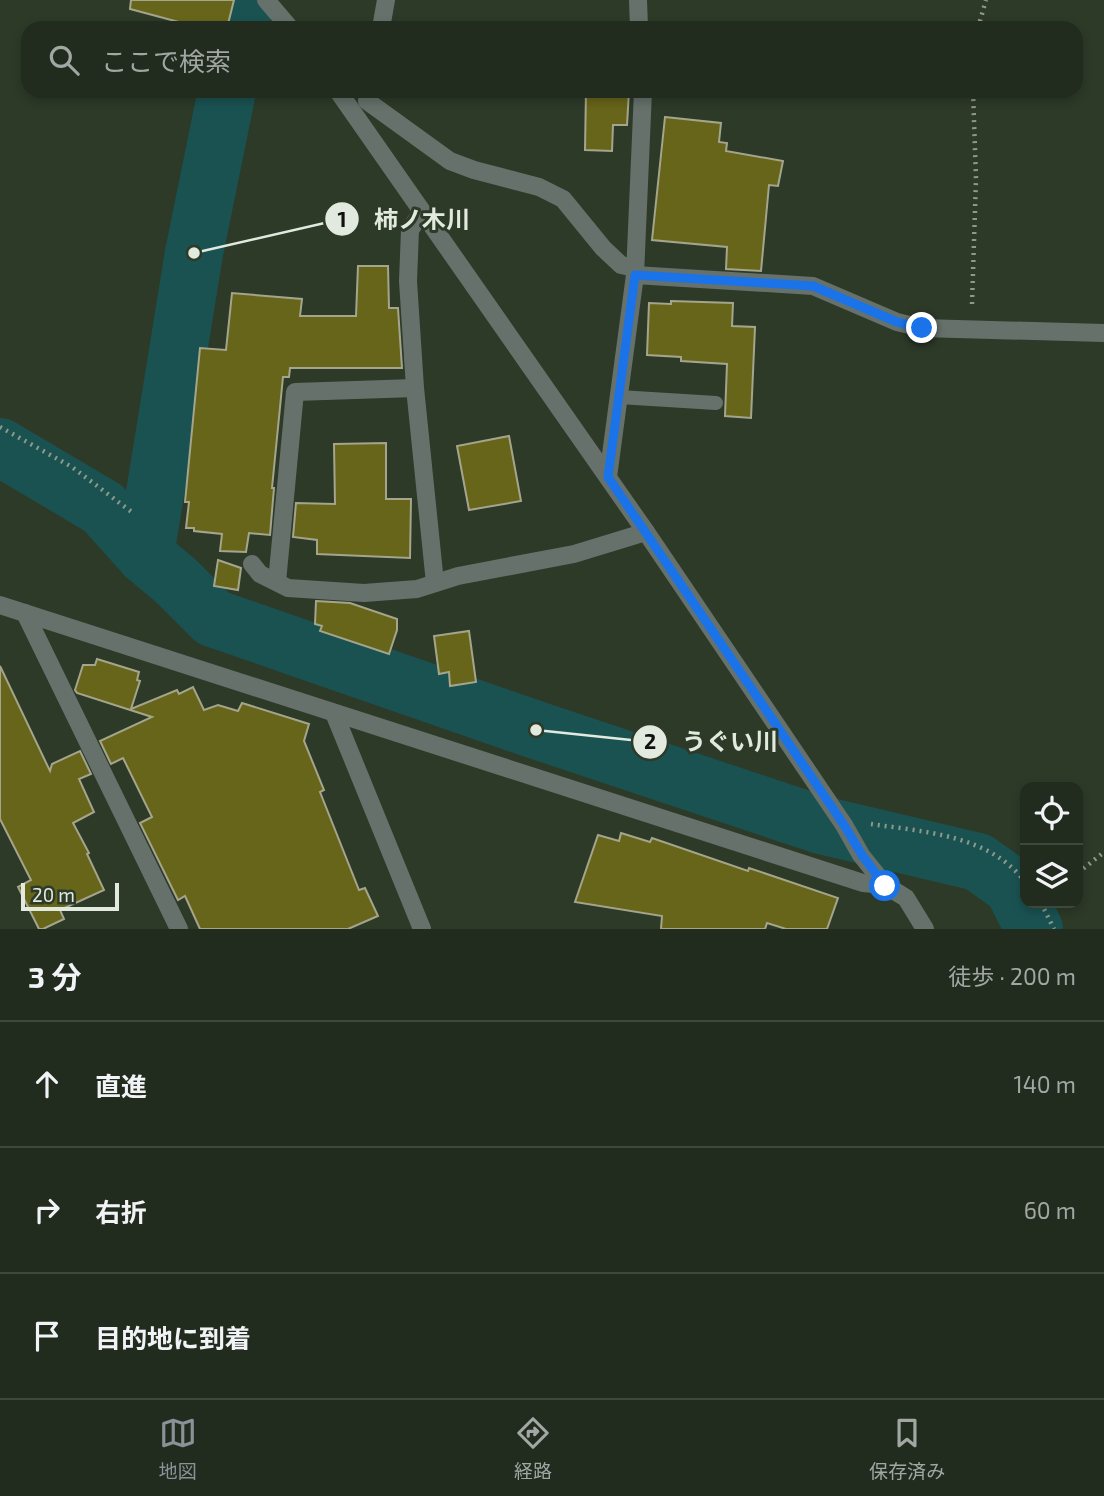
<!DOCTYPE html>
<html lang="ja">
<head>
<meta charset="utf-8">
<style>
	:root { --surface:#222c1e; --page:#2a3427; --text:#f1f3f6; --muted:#a2a7a4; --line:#3f483c; --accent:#8c9099 }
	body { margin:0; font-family:"Exo 2","Noto Sans JP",sans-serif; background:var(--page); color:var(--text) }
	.controls { position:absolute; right:21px; bottom:21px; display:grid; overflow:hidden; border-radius:14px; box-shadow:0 4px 10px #0003 }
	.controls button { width:63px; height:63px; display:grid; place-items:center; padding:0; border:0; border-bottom:2px solid var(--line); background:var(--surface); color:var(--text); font:35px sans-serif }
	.scale { position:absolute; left:21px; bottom:18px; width:98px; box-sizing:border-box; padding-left:7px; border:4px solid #e2eadf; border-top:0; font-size:19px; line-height:24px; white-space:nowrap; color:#e2eadf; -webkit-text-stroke:5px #2d3a28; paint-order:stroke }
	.stop { position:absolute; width:21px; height:21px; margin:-16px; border:5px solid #1a73e8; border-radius:50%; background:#fff }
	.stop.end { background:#1a73e8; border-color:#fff; box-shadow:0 2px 7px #0008 }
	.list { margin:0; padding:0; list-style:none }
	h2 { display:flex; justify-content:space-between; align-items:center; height:91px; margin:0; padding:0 28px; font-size:30px }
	h2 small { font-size:23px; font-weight:400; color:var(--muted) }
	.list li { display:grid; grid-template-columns:46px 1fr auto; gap:21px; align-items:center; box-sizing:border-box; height:126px; padding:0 28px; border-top:2px solid var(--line) }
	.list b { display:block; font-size:26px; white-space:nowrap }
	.list em { font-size:23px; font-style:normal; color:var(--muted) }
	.icon { flex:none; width:38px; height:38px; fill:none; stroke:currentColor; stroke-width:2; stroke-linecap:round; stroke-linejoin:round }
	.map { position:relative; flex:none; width:1104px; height:929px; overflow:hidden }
	.search { position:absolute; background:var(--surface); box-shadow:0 4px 10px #0003; left:21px; right:21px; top:21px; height:77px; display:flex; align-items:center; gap:18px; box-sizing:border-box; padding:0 24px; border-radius:21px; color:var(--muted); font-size:26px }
	.sheet { height:469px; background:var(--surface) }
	nav { display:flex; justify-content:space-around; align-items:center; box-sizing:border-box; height:98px; border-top:2px solid var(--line); background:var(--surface); font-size:19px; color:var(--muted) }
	nav a { display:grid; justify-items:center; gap:4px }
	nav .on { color:var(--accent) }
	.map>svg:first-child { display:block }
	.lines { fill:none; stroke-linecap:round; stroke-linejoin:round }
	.river { stroke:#1a5252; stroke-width:58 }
	.building { fill:#676519; stroke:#a4a58c; stroke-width:2 }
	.path { stroke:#8e998a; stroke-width:4.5; stroke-dasharray:2 5; stroke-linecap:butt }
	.service { stroke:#66716c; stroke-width:14 }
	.minor { stroke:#66716c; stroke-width:18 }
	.tertiary { stroke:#66716c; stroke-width:18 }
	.route { stroke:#1a73e8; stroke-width:9 }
	.leader { fill:none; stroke:#e2eadf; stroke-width:2.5 }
	.callout-dot { fill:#e2eadf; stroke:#2d3a28; stroke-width:2.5 }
	.mark-label { font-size:21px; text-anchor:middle; font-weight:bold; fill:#111 }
	.callout-label { font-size:24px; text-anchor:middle; font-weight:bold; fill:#e2eadf; stroke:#2d3a28; stroke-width:6; stroke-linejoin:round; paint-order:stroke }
</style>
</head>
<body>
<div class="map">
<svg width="1104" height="929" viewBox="0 0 1104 929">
	<rect width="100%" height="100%" fill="#2d3a28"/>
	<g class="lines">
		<g class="river">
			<polyline points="240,28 246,0"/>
			<polyline points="0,447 103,508 145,555 176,581 213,618 536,730 821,825 978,862 1013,887 1034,929"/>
			<polyline points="145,555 194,253 227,91"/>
		</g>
	</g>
	<g class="building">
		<polygon points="131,0 234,0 227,28 189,28 190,25 130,9"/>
		<polygon points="586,91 629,91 627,125 613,125 612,151 585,150"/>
		<polygon points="665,117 721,123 719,142 727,143 726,151 783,161 778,186 769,185 761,271 726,269 727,247 652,240"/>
		<polygon points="358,266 388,266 389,308 398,308 402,368 290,368 289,377 283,377 272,488 274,488 270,535 249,533 246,552 220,551 222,534 194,531 194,528 186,528 189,502 185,502 200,348 226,350 232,293 302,299 300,316 356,316"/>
		<polygon points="671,301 733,303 732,326 755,327 751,418 725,416 727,364 681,361 681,357 647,355 649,303 671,304"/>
		<polygon points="509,436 521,501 469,510 457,446"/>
		<polygon points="386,443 386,499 411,499 410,558 317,554 317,540 293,537 296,503 335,504 334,444"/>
		<polygon points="218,560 241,568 238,590 214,586"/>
		<polygon points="316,601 350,603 397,619 397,630 389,654 320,631 322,626 315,624"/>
		<polygon points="469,631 476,682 450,686 449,672 439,674 434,636"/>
		<polygon points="97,659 139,672 137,680 140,681 131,709 177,690 179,694 193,687 204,710 218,705 238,711 242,703 309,724 304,741 324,790 320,792 359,890 365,888 378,916 348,929 200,929 185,896 178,900 140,823 152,817 123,758 111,764 100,741 152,717 77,693 75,690 83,665 95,665"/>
		<polygon points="0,666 50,771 52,764 80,751 91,774 79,779 94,812 73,823 89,853 87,854 104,890 60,910 64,919 43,929 39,929 18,887 31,880 0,819"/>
		<polygon points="621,833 650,842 652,838 748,871 749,868 838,898 827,929 786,929 767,923 765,929 661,929 662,916 575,902 598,835 619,841"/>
	</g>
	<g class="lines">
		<g class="path">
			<polyline points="978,28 986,0"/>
			<polyline points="972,304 976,179 973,91"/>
			<polyline points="0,427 72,467 133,513"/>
			<path d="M 871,824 C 925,832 990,835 1025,882"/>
			<polyline points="1078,873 1104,852"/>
			<polyline points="1041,903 1054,929"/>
		</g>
		<polyline class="service" points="619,397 716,403"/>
		<g class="minor">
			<polyline points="638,0 639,28"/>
			<polyline points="381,28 386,0"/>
			<polyline points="369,91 367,101 450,161 474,170 539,187 563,199 603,248 621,265 635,268"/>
			<polyline points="421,213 410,230 408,281 415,388 435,583"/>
			<polyline points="635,275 813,286 897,322 922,328 1104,333"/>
			<polyline points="608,477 635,275 643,91"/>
			<polyline points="252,564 260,574 288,588 364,593 417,589 458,576 574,554 646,532"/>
			<polyline points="277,582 295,392 415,388"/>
			<polyline points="0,605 863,883 885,885"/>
			<polyline points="25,613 179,929"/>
			<polyline points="334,713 422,929"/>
		</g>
		<g class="tertiary">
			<polyline points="266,0 290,28"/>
			<polyline points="338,91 646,532 844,825 861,855 885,885 906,898 925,929"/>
		</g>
	</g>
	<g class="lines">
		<polyline class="route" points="885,886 862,855 844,825 608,477 635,275 813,286 897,322 922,328"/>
	</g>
	<path class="leader" d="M194 253L342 219M536 730L650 742"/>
	<g class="callout-dot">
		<circle cx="194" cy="253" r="7"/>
		<circle cx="536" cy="730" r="7"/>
		<circle cx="342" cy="219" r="18"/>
		<circle cx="650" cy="742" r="18"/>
	</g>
	<g class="mark-label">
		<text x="342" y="227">1</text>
		<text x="650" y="749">2</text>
	</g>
	<g class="callout-label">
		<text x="422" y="228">柿ノ木川</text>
		<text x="730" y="750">うぐい川</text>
	</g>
</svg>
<div class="controls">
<button><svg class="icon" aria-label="locate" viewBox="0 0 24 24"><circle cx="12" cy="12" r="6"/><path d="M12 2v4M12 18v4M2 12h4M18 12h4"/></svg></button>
<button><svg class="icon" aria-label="layers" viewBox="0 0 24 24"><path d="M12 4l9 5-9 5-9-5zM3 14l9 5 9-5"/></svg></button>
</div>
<div class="scale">20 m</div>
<div class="stop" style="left:885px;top:886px"></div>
<div class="stop end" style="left:922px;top:328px"></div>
<div class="search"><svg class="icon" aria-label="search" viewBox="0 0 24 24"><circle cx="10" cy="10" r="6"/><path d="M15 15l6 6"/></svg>ここで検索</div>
</div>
<section class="sheet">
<h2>3 分<small>徒歩 · 200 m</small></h2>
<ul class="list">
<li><svg class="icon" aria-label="ahead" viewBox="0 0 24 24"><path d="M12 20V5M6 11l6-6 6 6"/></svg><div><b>直進</b></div><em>140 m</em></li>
<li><svg class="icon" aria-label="right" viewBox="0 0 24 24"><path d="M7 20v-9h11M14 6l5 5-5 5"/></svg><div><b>右折</b></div><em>60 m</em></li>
<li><svg class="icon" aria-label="arrive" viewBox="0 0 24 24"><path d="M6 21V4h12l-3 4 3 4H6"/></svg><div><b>目的地に到着</b></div></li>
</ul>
</section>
<nav>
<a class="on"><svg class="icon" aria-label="map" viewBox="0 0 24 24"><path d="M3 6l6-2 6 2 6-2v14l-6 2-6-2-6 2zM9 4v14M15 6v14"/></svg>地図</a>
<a><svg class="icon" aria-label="directions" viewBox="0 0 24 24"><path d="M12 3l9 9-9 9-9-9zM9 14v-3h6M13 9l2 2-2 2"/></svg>経路</a>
<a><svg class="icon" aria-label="saved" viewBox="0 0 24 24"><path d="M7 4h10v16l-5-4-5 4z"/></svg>保存済み</a>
</nav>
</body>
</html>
